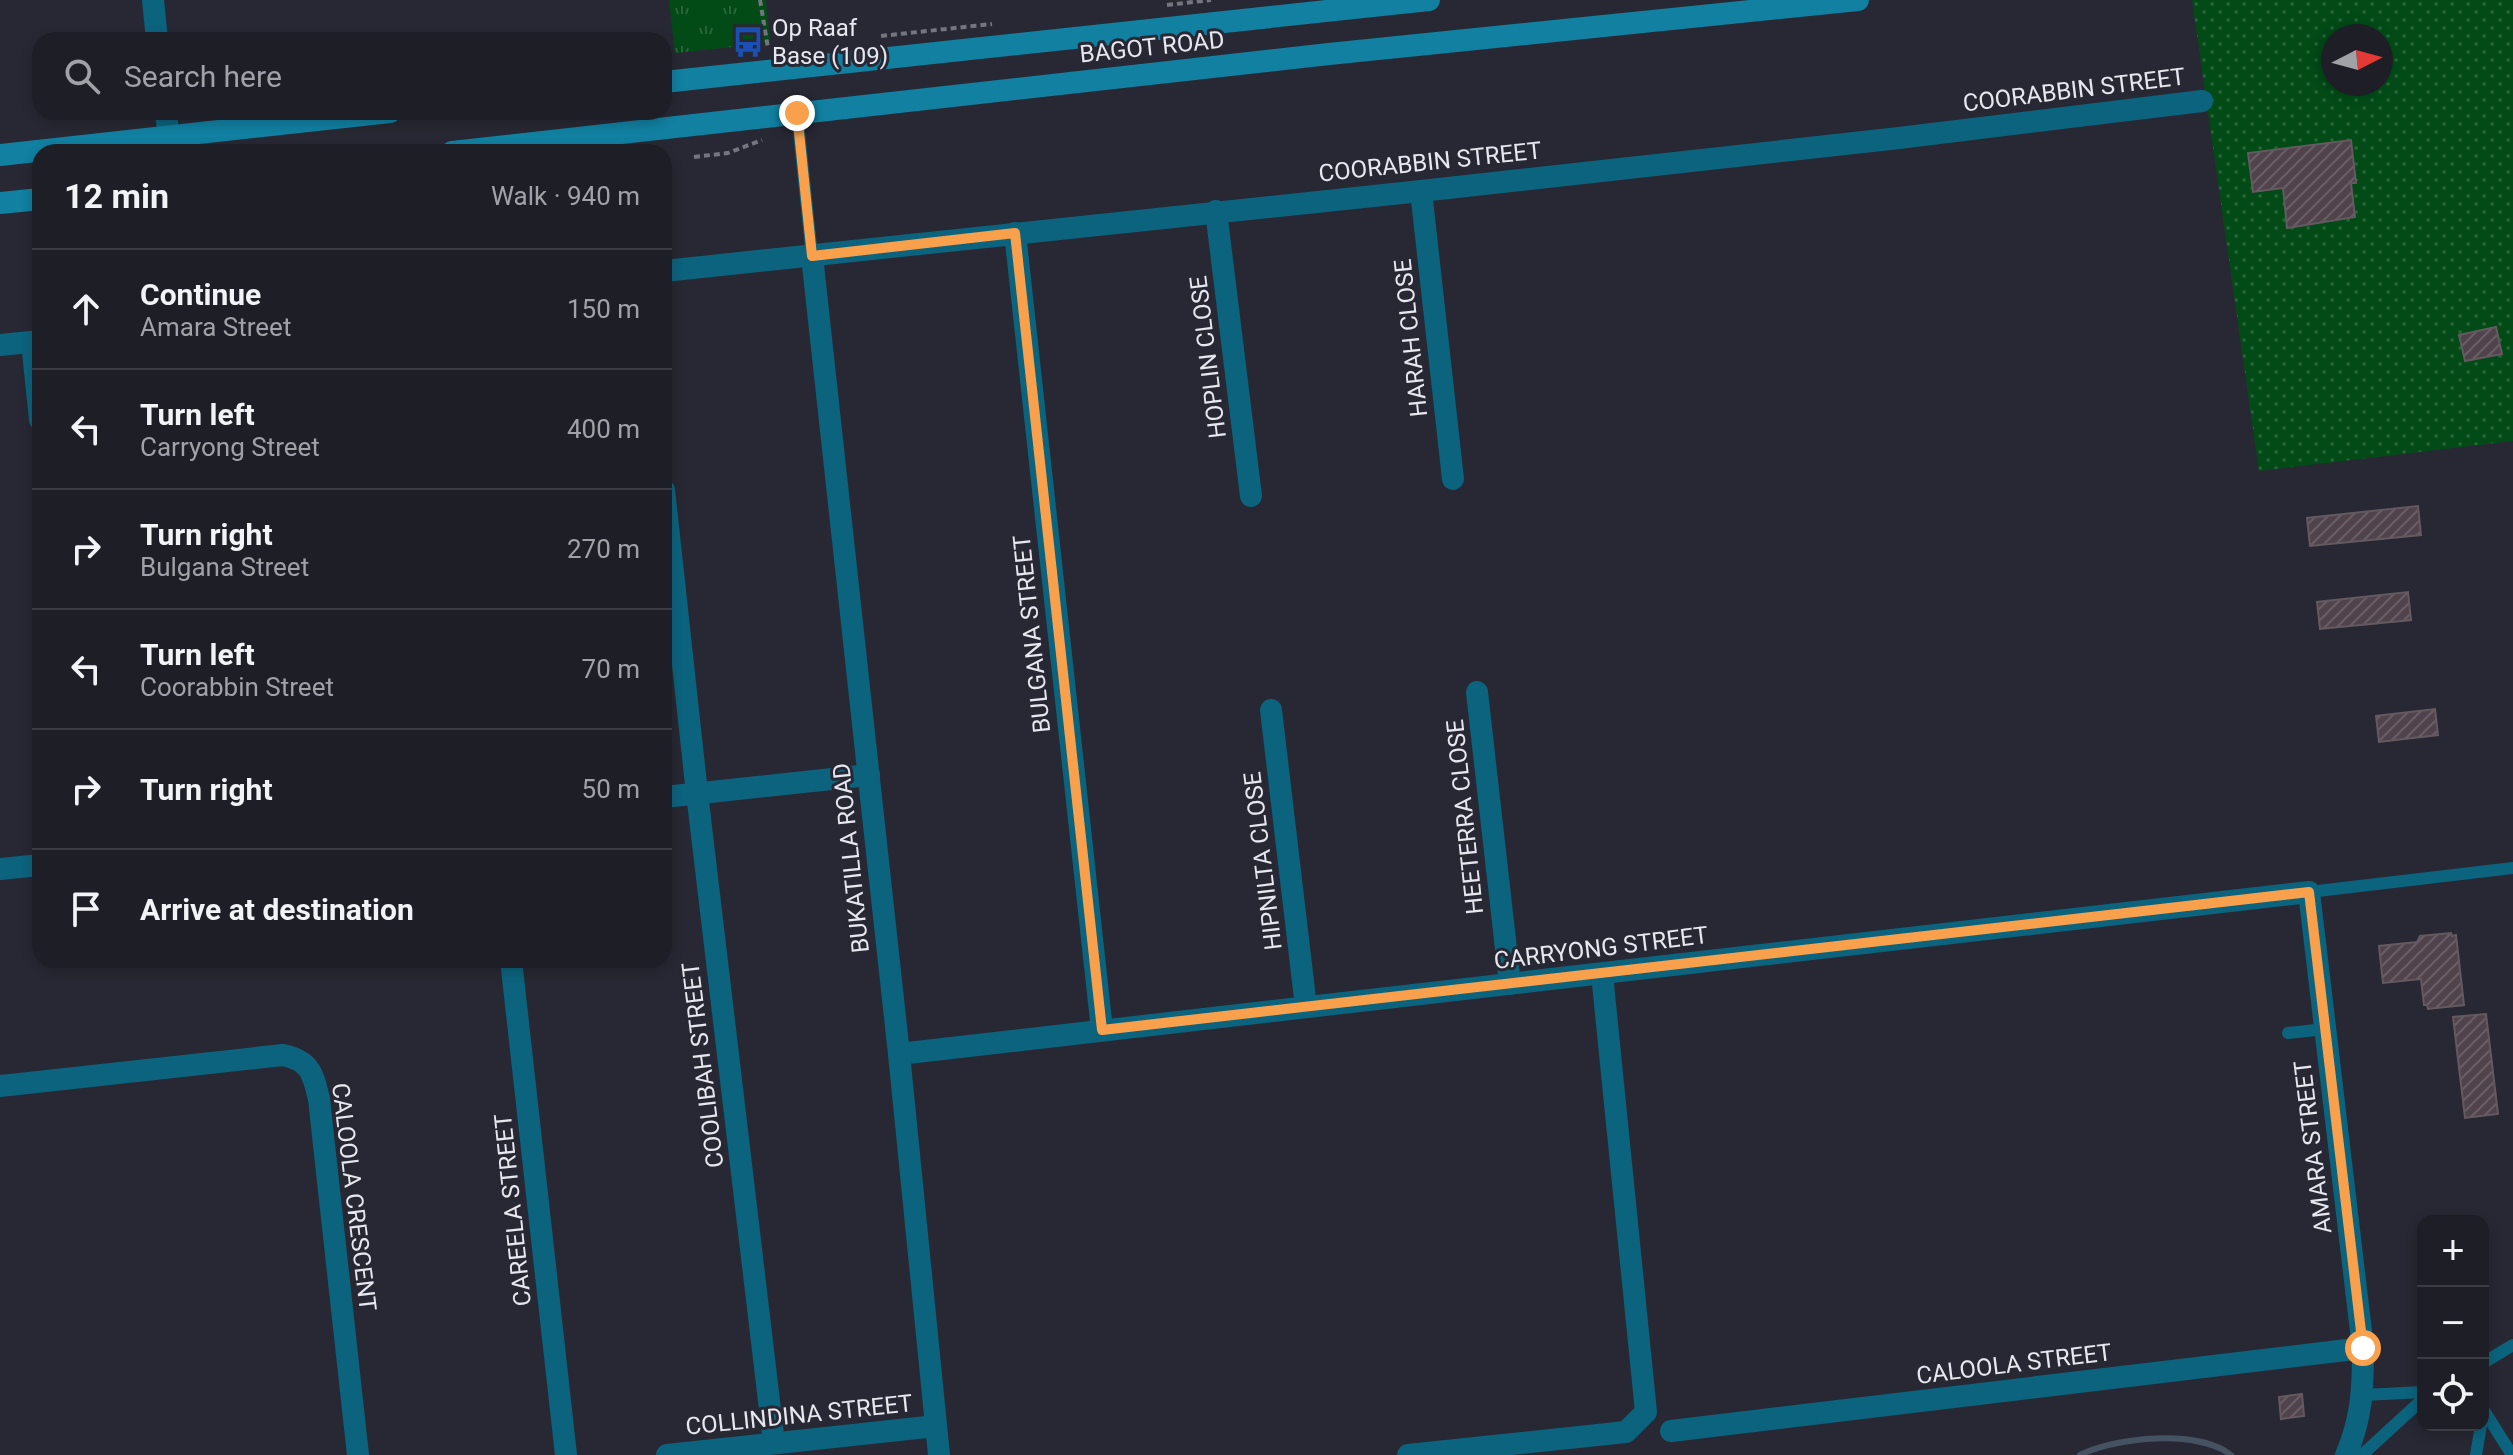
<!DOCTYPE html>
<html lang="en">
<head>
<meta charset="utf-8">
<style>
	:root { --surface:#1d1e26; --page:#2a2b32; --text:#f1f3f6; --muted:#a0a2a7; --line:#3b3c43 }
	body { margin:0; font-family:Roboto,sans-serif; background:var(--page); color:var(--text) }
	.controls { position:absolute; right:24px; bottom:24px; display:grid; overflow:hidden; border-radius:16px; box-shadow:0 4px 12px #0003 }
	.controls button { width:72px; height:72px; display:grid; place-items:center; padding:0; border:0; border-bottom:2px solid var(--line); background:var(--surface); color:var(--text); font:40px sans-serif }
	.compass { position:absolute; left:2321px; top:24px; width:72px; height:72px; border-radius:50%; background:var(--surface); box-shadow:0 4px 12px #0003; rotate:84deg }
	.stop { position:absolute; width:24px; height:24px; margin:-18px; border:6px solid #f9a04d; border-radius:50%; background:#fff }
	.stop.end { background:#f9a04d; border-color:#fff; box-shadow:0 2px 8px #0008 }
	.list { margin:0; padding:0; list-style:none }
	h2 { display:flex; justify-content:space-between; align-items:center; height:104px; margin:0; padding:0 32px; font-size:34px }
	h2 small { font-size:26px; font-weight:400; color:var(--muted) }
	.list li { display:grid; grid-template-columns:52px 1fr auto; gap:24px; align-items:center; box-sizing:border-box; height:120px; padding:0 32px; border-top:2px solid var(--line) }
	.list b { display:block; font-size:30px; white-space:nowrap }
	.list p { margin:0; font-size:26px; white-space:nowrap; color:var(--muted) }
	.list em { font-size:26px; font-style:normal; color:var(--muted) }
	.icon { flex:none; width:44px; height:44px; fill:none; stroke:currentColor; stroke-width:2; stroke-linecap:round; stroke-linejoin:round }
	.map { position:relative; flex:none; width:2513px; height:1455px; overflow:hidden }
	.search { position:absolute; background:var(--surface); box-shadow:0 4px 12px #0003; left:32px; top:32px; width:640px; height:88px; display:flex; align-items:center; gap:20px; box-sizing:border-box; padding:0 28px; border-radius:24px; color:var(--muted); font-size:30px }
	.panel { position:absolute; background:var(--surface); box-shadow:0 4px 12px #0003; left:32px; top:144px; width:640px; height:824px; border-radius:24px }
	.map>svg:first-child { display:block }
	.grass { fill:url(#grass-dots); fill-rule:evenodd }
	.park { fill:url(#park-tufts) }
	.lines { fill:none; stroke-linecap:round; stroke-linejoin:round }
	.stream { stroke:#455262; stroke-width:6 }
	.building { fill:url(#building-hatch); stroke:#655960; stroke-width:2 }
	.path { stroke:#74757f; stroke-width:4; stroke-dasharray:6 4; stroke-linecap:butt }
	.service { stroke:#0c637d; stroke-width:12 }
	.minor { stroke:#0c637d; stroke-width:22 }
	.secondary { stroke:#1180a1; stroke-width:22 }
	.route { stroke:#f9a04d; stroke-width:10 }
	.labels { text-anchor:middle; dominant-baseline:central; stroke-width:6; stroke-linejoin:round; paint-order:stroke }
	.poi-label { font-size:24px; fill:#e6e7ef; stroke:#272833; text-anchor:start }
	.street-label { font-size:24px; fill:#e6e7ef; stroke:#272833 }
</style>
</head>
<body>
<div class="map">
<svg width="2513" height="1455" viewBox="0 0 2513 1455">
	<defs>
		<pattern id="grass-dots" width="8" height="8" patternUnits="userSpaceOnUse" patternTransform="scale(2)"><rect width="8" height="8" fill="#024b17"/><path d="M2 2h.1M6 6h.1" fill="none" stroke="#276539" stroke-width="1.8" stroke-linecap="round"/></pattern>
		<pattern id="park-tufts" width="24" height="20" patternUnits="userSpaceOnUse" patternTransform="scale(2)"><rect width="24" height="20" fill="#024b17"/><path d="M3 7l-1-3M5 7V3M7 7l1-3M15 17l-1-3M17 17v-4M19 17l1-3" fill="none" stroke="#276539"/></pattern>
		<pattern id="building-hatch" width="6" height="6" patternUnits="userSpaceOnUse" patternTransform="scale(2)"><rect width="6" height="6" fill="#50434b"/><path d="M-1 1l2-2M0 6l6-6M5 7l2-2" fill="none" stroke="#695e65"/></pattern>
	</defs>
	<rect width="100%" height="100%" fill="#272833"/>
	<path class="grass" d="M 2192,0 L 2513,0 L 2513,441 L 2259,471 ZM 2333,36 L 2381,36 L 2381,84 L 2333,84 Z"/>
	<polygon class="park" points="669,0 766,0 770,43 675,53"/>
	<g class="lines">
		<path class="stream" d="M 2080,1455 C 2116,1437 2198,1429 2231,1455"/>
	</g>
	<g class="building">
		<polygon points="2351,140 2356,183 2351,183 2355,217 2287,228 2283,188 2253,192 2248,153"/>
		<polygon points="2496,327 2502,354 2465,361 2459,335"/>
		<polygon points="2418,506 2421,535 2310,546 2307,518"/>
		<polygon points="2408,592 2411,620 2320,629 2317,602"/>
		<polygon points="2435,709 2438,735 2379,742 2376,716"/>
		<polygon points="2451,933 2452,936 2456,935 2464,1005 2428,1009 2427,1005 2424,1005 2421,979 2383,983 2379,946 2417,942 2420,936"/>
		<polygon points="2486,1014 2498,1114 2465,1118 2453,1017"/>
		<polygon points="2302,1394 2304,1416 2281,1419 2279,1397"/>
	</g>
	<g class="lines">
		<g class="path">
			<polyline points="760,0 768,48"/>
			<polyline points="1167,5 1211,0"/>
			<polyline points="881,36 992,24"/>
			<polyline points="694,157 728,153 762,140"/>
		</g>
		<g class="service">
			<polyline points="797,113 812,256"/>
			<polyline points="2309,892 2513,868"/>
			<polyline points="2288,1033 2325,1029"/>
			<polyline points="2483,1363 2513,1345"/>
			<polyline points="2364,1395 2423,1392"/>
			<polyline points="2483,1409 2512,1455"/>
			<polyline points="2362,1455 2423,1399"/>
			<polyline points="2476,1455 2481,1425"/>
		</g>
		<g class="minor">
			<polyline points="153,0 157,40"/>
			<polyline points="166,112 170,152"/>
			<polyline points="1421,191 1453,479"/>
			<polyline points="1216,211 1251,496"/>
			<polyline points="1015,233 1102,1030"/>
			<polyline points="812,256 899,1054 939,1455"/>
			<polyline points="664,271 1421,191 1899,138 2202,101"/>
			<polyline points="32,342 40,420"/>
			<polyline points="0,345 40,341"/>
			<polyline points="664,490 697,793 774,1443"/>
			<polyline points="1477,692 1510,984"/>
			<polyline points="1271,710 1306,1007"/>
			<polyline points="664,797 869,775"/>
			<polyline points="0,869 40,865"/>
			<polyline points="511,960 566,1455"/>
			<path d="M 899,1054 L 2309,892 L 2363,1348 C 2363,1388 2362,1418 2346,1455"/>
			<path d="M 0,1086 L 283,1055 C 311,1061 313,1074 319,1099 L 358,1455"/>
			<polyline points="1671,1431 2363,1348"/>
			<polyline points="667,1455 936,1426"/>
			<polyline points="1408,1455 1626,1432 1646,1412 1602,974"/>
		</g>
		<g class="secondary">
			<polyline points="664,82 1429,0"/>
			<polyline points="452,152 1329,54 1858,0"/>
			<polyline points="0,155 390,112"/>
			<polyline points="0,203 40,199"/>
		</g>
	</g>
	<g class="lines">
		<polyline class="route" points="797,113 812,256 1015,233 1102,1030 2309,892 2363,1348"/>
	</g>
	<defs>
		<symbol id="bus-bare" viewBox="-9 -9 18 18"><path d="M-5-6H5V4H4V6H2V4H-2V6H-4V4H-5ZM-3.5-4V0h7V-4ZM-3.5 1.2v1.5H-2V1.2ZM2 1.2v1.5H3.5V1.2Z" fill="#1a4fb4" stroke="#272833" stroke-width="2.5" paint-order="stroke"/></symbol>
	</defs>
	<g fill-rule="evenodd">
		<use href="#bus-bare" x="726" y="20" width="44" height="44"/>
	</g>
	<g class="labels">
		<g class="poi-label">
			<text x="772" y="28">Op Raaf<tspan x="772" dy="28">Base (109)</tspan></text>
		</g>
		<g class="street-label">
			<text transform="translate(1152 47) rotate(-6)">BAGOT ROAD</text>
			<text transform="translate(2074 90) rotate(-7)">COORABBIN STREET</text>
			<text transform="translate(1430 162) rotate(-6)">COORABBIN STREET</text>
			<text transform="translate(1411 338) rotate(-96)">HARAH CLOSE</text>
			<text transform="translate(1208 357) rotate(-97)">HOPLIN CLOSE</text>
			<text transform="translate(1032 634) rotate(-96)">BULGANA STREET</text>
			<text transform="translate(1465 817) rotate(-96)">HEETERRA CLOSE</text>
			<text transform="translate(851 858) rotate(-96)">BUKATILLA ROAD</text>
			<text transform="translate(1263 861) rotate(-97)">HIPNILTA CLOSE</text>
			<text transform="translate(1601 948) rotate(-7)">CARRYONG STREET</text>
			<text transform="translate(703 1065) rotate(-97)">COOLIBAH STREET</text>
			<text transform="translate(2313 1147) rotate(-97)">AMARA STREET</text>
			<text transform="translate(354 1197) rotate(83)">CALOOLA CRESCENT</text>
			<text transform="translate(513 1210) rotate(-96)">CAREELA STREET</text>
			<text transform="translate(2014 1364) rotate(-7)">CALOOLA STREET</text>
			<text transform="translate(799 1415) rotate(-6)">COLLINDINA STREET</text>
		</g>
	</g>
</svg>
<div class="controls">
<button>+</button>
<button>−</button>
<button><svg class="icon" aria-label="locate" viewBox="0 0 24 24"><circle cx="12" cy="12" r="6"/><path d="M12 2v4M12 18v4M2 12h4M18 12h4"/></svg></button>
</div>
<svg class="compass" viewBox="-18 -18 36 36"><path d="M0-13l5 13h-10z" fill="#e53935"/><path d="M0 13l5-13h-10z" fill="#a0a2a7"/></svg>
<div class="stop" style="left:2363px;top:1348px"></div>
<div class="stop end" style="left:797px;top:113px"></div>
<div class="search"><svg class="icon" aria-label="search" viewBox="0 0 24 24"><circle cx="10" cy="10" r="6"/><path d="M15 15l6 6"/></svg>Search here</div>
<section class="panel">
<h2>12 min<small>Walk · 940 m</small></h2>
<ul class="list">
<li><svg class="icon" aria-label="ahead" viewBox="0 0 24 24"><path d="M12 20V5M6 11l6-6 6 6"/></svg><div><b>Continue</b><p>Amara Street</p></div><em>150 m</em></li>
<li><svg class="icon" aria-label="left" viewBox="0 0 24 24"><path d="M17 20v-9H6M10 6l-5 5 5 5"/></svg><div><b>Turn left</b><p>Carryong Street</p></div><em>400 m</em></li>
<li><svg class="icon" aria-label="right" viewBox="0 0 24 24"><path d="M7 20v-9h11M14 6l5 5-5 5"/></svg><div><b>Turn right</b><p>Bulgana Street</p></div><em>270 m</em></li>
<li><svg class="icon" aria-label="left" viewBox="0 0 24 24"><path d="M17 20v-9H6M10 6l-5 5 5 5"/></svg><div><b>Turn left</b><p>Coorabbin Street</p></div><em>70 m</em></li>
<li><svg class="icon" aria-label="right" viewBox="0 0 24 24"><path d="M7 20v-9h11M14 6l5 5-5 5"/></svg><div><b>Turn right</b></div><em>50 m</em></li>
<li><svg class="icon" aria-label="arrive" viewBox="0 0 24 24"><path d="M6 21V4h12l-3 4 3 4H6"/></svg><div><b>Arrive at destination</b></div></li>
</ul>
</section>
</div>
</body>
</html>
